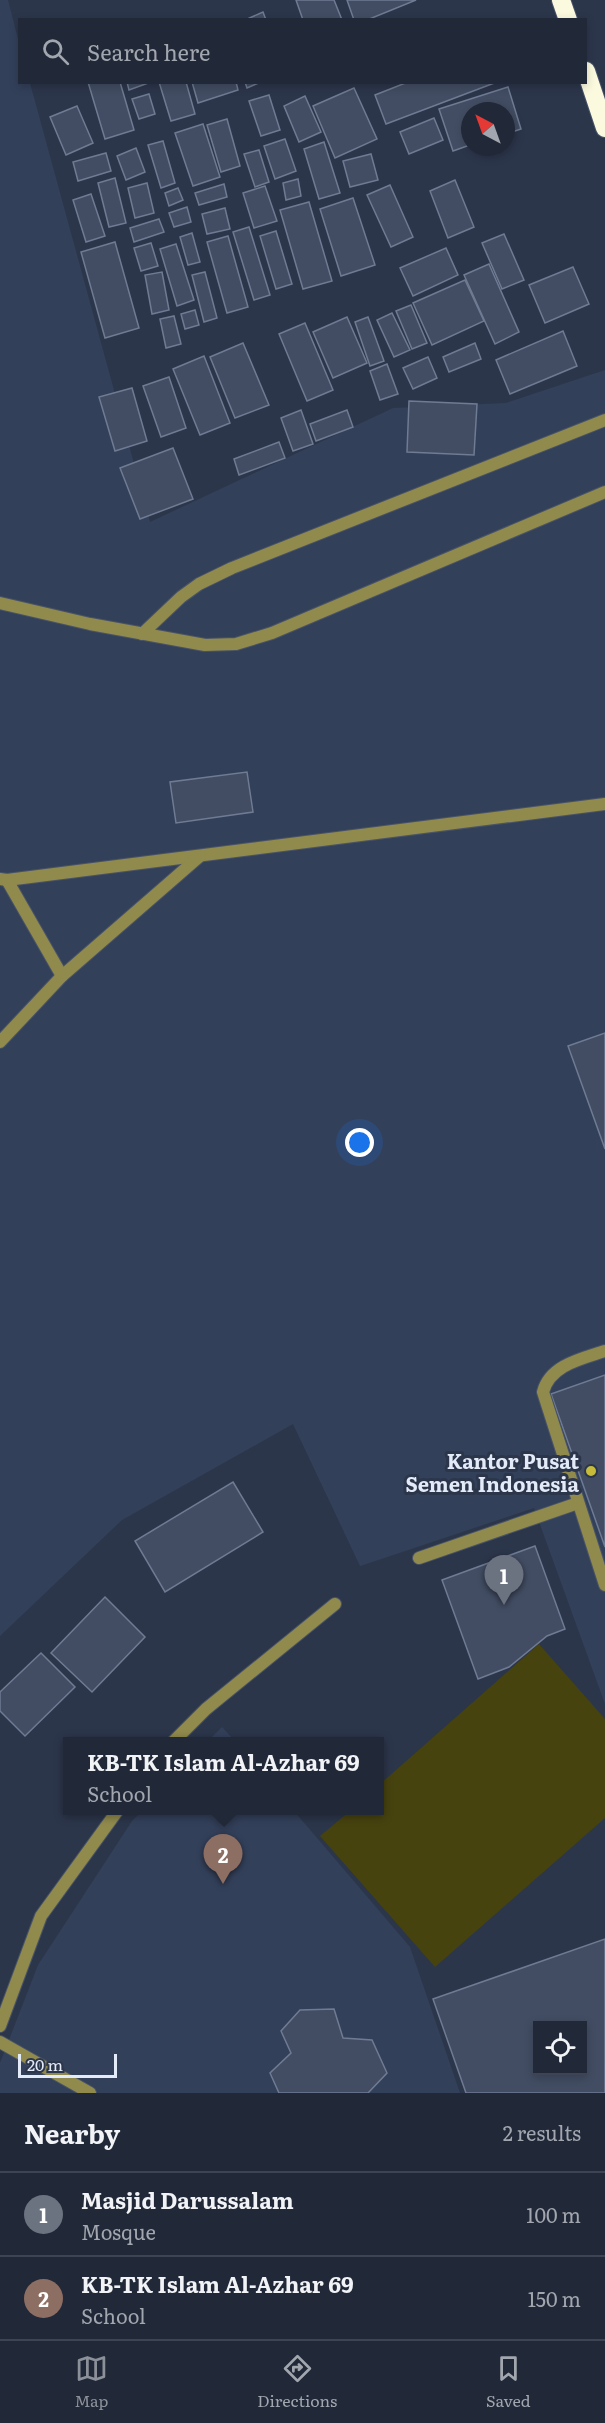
<!DOCTYPE html>
<html lang="en">
<head>
<meta charset="utf-8">
<style>
	:root { --surface:#212838; --page:#293040; --text:#f1f3f6; --muted:#a2a6ae; --line:#3e4453; --accent:#8c9099 }
	body { margin:0; font-family:Literata,serif; background:var(--page); color:var(--text) }
	.controls { position:absolute; right:18px; bottom:18px; display:grid; overflow:hidden; border-radius:0px; box-shadow:0 3px 9px #0003 }
	.controls button { width:54px; height:54px; display:grid; place-items:center; padding:0; border:0; border-bottom:2px solid var(--line); background:var(--surface); color:var(--text); font:30px sans-serif }
	.compass { position:absolute; left:461px; top:102px; width:54px; height:54px; border-radius:50%; background:var(--surface); box-shadow:0 3px 9px #0003; rotate:319deg }
	.scale { position:absolute; left:18px; bottom:15px; width:99px; box-sizing:border-box; padding-left:6px; border:3px solid #e4ebf8; border-top:0; font-size:16px; line-height:21px; white-space:nowrap; color:#e4ebf8; -webkit-text-stroke:4px #2c364b; paint-order:stroke }
	.you { position:absolute; left:360px; top:1143px; width:21px; height:21px; margin:-15px; border:4px solid #fff; border-radius:50%; background:#1a73e8; box-shadow:0 0 0 9px #1a73e833 }
	.badge { display:grid; place-items:center; width:39px; height:39px; border-radius:50%; background:var(--accent); color:#fff; font-size:20px; font-weight:700 }
	.pin { position:absolute; translate:-50% -50px; filter:drop-shadow(0 2px 3px #0008) }
	.pin::after { content:''; position:absolute; top:32px; width:21px; height:18px; background:inherit; clip-path:polygon(0 0,100% 0,50% 100%) }
	.popup { position:absolute; left:63px; top:1737px; width:321px; height:78px; box-sizing:border-box; display:grid; place-content:center; border-radius:0px; background:var(--surface); filter:drop-shadow(0 2px 4px #0005); font-size:20px; white-space:nowrap; color:var(--muted) }
	.popup b { font-size:22px; color:var(--text) }
	.popup::after { content:''; position:absolute; left:50%; top:100%; margin-left:-12px; border:12px solid transparent; border-top-color:var(--surface) }
	.list { margin:0; padding:0; list-style:none }
	h2 { display:flex; justify-content:space-between; align-items:center; height:78px; margin:0; padding:0 24px; font-size:26px }
	h2 small { font-size:20px; font-weight:400; color:var(--muted) }
	.list li { display:grid; grid-template-columns:39px 1fr auto; gap:18px; align-items:center; box-sizing:border-box; height:84px; padding:0 24px; border-top:2px solid var(--line) }
	.list b { display:block; font-size:22px; white-space:nowrap }
	.list p { margin:0; font-size:20px; white-space:nowrap; color:var(--muted) }
	.list em { font-size:20px; font-style:normal; color:var(--muted) }
	.icon { flex:none; width:33px; height:33px; fill:none; stroke:currentColor; stroke-width:2; stroke-linecap:round; stroke-linejoin:round }
	.map { position:relative; flex:none; width:605px; height:2093px; overflow:hidden }
	.search { position:absolute; background:var(--surface); box-shadow:0 3px 9px #0003; left:18px; right:18px; top:18px; height:66px; display:flex; align-items:center; gap:15px; box-sizing:border-box; padding:0 21px; border-radius:0px; color:var(--muted); font-size:22px }
	.sheet { height:246px; background:var(--surface) }
	nav { display:flex; justify-content:space-around; align-items:center; box-sizing:border-box; height:84px; border-top:2px solid var(--line); background:var(--surface); font-size:16px; color:var(--muted) }
	nav a { display:grid; justify-items:center; gap:3px }
	nav .on { color:var(--accent) }
	.map>svg:first-child { display:block }
	.built { fill:#33405a }
	.green { fill:#47430f }
	.building { fill:#424d63; stroke:#6f7b93; stroke-width:1.5; fill-rule:evenodd }
	.lines { fill:none; stroke-linecap:round; stroke-linejoin:round }
	.lane-casing { stroke:#495367; stroke-width:14 }
	.street-casing { stroke:#495367; stroke-width:14 }
	.highway-casing { stroke:#495367; stroke-width:20 }
	.lane { stroke:#908a4d; stroke-width:12 }
	.street { stroke:#908a4d; stroke-width:12 }
	.highway { stroke:#fcfade; stroke-width:18 }
	.poi-dot { fill:#c7bb3b; stroke:#2c364b; stroke-width:2 }
	.labels { text-anchor:middle; dominant-baseline:central; stroke-width:6; stroke-linejoin:round; paint-order:stroke }
	.poi-label { font-size:20px; font-weight:bold; fill:#e4ebf8; stroke:#2c364b; text-anchor:end }
</style>
</head>
<body>
<div class="map">
<svg width="605" height="2093" viewBox="0 0 605 2093">
	<rect width="100%" height="100%" fill="#2c364b"/>
	<g class="built">
		<polygon points="0,0 8,0 19,43 20,82 30,83 150,522 393,408 506,403 605,370 605,1704 534,1508 360,1566 293,1424 122,1520 0,1636"/>
		<polygon points="222,1727 235,1741 208,1741"/>
		<polygon points="142,1811 294,1811 410,1947 460,2093 0,2093 0,2063 38,1965 132,1821"/>
	</g>
	<polygon class="green" points="539,1644 605,1719 605,1818 435,1967 320,1836 350,1811 379,1810 379,1785"/>
	<g class="building">
		<polygon points="296,0 334,0 342,20 303,20"/>
		<polygon points="347,0 416,0 367,20 354,20"/>
		<polygon points="263,12 266,20 245,20"/>
		<polygon points="88,82 120,82 134,130 105,139"/>
		<polygon points="127,82 151,82 129,90"/>
		<polygon points="159,82 186,82 195,114 171,121"/>
		<polygon points="192,82 236,82 238,90 198,103"/>
		<polygon points="245,82 261,82 247,88"/>
		<polygon points="408,82 497,82 386,124 375,95"/>
		<polygon points="508,87 521,129 506,134 506,111 470,111 470,145 453,151 439,109"/>
		<polygon points="354,88 377,139 335,158 313,106"/>
		<polygon points="149,94 155,114 139,119 132,99"/>
		<polygon points="269,95 280,130 261,136 249,101"/>
		<polygon points="305,96 321,132 299,142 284,106"/>
		<polygon points="77,106 93,143 66,155 50,117"/>
		<polygon points="434,118 443,140 409,154 400,132"/>
		<polygon points="227,119 240,166 221,172 207,125"/>
		<polygon points="203,124 220,177 193,186 175,133"/>
		<polygon points="285,139 296,171 275,179 264,146"/>
		<polygon points="163,141 175,183 161,188 148,145"/>
		<polygon points="324,142 340,193 319,199 304,149"/>
		<polygon points="136,148 145,172 126,180 117,156"/>
		<polygon points="259,150 269,182 255,187 244,154"/>
		<polygon points="106,153 111,171 78,181 73,162"/>
		<polygon points="371,154 378,180 350,187 343,161"/>
		<polygon points="115,178 126,223 109,227 98,183"/>
		<polygon points="298,179 301,196 286,200 283,183"/>
		<polygon points="455,180 474,227 448,238 430,191"/>
		<polygon points="147,183 154,213 135,218 128,188"/>
		<polygon points="224,184 227,197 199,205 195,193"/>
		<polygon points="390,185 413,237 391,247 367,195"/>
		<polygon points="265,186 277,221 254,228 243,193"/>
		<polygon points="178,188 183,200 169,206 165,193"/>
		<polygon points="91,194 105,236 86,242 73,200"/>
		<polygon points="353,198 375,265 341,276 320,209"/>
		<polygon points="309,202 332,281 303,289 280,210"/>
		<polygon points="187,207 191,222 174,227 169,213"/>
		<polygon points="225,208 230,229 207,234 202,214"/>
		<polygon points="159,219 164,232 134,242 130,228"/>
		<polygon points="249,227 270,295 254,300 233,232"/>
		<polygon points="276,231 292,284 276,289 260,236"/>
		<polygon points="192,233 200,262 188,265 180,237"/>
		<polygon points="504,234 524,280 502,289 482,243"/>
		<polygon points="228,236 248,307 227,313 207,242"/>
		<polygon points="115,242 139,328 105,338 81,252"/>
		<polygon points="151,243 158,266 141,271 134,248"/>
		<polygon points="176,244 194,300 177,306 160,249"/>
		<polygon points="446,248 458,275 413,296 400,268"/>
		<polygon points="489,264 519,332 495,344 464,275"/>
		<polygon points="573,267 589,304 545,323 529,285"/>
		<polygon points="162,272 169,310 152,314 145,275"/>
		<polygon points="205,272 217,318 204,322 192,275"/>
		<polygon points="465,280 484,321 432,345 413,303"/>
		<polygon points="411,305 427,343 412,349 396,311"/>
		<polygon points="195,310 199,325 185,329 181,314"/>
		<polygon points="392,313 410,350 394,357 377,320"/>
		<polygon points="174,316 181,344 166,348 160,319"/>
		<polygon points="347,317 367,363 333,378 313,332"/>
		<polygon points="368,317 384,361 370,366 355,322"/>
		<polygon points="305,323 333,390 307,401 279,334"/>
		<polygon points="563,331 577,366 510,394 496,360"/>
		<polygon points="243,343 269,405 235,418 210,357"/>
		<polygon points="475,343 481,359 449,372 443,357"/>
		<polygon points="204,356 230,423 200,435 173,369"/>
		<polygon points="428,357 437,378 413,389 403,368"/>
		<polygon points="387,364 398,394 380,400 370,371"/>
		<polygon points="169,377 186,428 161,437 143,386"/>
		<polygon points="132,388 147,441 115,451 99,397"/>
		<polygon points="409,401 477,404 474,455 407,452"/>
		<polygon points="301,410 313,444 293,451 281,418"/>
		<polygon points="347,410 353,427 316,441 310,424"/>
		<polygon points="279,442 285,458 239,475 234,459"/>
		<polygon points="173,448 193,499 140,519 120,468"/>
		<polygon points="247,772 253,812 176,823 170,782"/>
		<polygon points="605,1033 605,1149 568,1046"/>
		<polygon points="605,1375 605,1547 551,1394"/>
		<polygon points="233,1482 263,1532 165,1592 135,1541"/>
		<polygon points="535,1546 565,1629 547,1636 509,1667 478,1679 442,1580"/>
		<polygon points="105,1597 145,1637 92,1692 51,1653"/>
		<polygon points="41,1653 75,1687 25,1736 0,1711 0,1692"/>
		<path d="M 605,1939 L 605,2093 L 466,2093 L 433,1999 ZM 538,2026 L 582,2026 L 582,2070 L 538,2070 Z"/>
		<polygon points="334,2009 343,2038 372,2040 387,2073 368,2093 279,2093 270,2073 291,2053 281,2031 300,2010"/>
	</g>
	<g class="lines">
		<defs>
			<g id="lane">
				<polyline points="0,603 90,624 205,645 236,644 272,633 605,492"/>
				<polyline points="142,634 181,597 199,584 232,568 605,420"/>
				<polyline points="0,879 7,880 605,804"/>
				<polyline points="7,880 62,976"/>
				<polyline points="0,1042 62,976 200,856"/>
				<path d="M 605,1351 C 581,1359 550,1365 543,1392 L 605,1585"/>
				<polyline points="419,1558 578,1503"/>
				<polyline points="0,2042 90,2093"/>
			</g>
			<g id="street">
				<polyline points="173,1742 206,1709 335,1604"/>
				<polyline points="0,2026 41,1916 118,1810"/>
			</g>
			<g id="highway">
				<polyline points="561,0 568,20"/>
				<polyline points="586,71 605,128"/>
			</g>
		</defs>
		<use href="#lane" class="lane-casing"/>
		<use href="#street" class="street-casing"/>
		<use href="#highway" class="highway-casing"/>
		<use href="#lane" class="lane"/>
		<use href="#street" class="street"/>
		<use href="#highway" class="highway"/>
	</g>
	<circle class="poi-dot" cx="591" cy="1471" r="6"/>
	<g class="labels">
		<g class="poi-label">
			<text x="579" y="1460">Kantor Pusat<tspan x="579" dy="23">Semen Indonesia</tspan></text>
		</g>
	</g>
</svg>
<div class="controls">
<button><svg class="icon" aria-label="locate" viewBox="0 0 24 24"><circle cx="12" cy="12" r="6"/><path d="M12 2v4M12 18v4M2 12h4M18 12h4"/></svg></button>
</div>
<svg class="compass" viewBox="-18 -18 36 36"><path d="M0-13l5 13h-10z" fill="#e53935"/><path d="M0 13l5-13h-10z" fill="#a2a6ae"/></svg>
<div class="scale">20 m</div>
<div class="you"></div>
<div class="pin badge" style="left:504px;top:1605px;background:#6b7280">1</div>
<div class="pin badge" style="left:223px;top:1884px;background:#8d6e63">2</div>
<div class="popup"><b>KB-TK Islam Al-Azhar 69</b>School</div>
<div class="search"><svg class="icon" aria-label="search" viewBox="0 0 24 24"><circle cx="10" cy="10" r="6"/><path d="M15 15l6 6"/></svg>Search here</div>
</div>
<section class="sheet">
<h2>Nearby<small>2 results</small></h2>
<ul class="list">
<li><span class="badge" style="background:#6b7280">1</span><div><b>Masjid Darussalam</b><p>Mosque</p></div><em>100 m</em></li>
<li><span class="badge" style="background:#8d6e63">2</span><div><b>KB-TK Islam Al-Azhar 69</b><p>School</p></div><em>150 m</em></li>
</ul>
</section>
<nav>
<a class="on"><svg class="icon" aria-label="map" viewBox="0 0 24 24"><path d="M3 6l6-2 6 2 6-2v14l-6 2-6-2-6 2zM9 4v14M15 6v14"/></svg>Map</a>
<a><svg class="icon" aria-label="directions" viewBox="0 0 24 24"><path d="M12 3l9 9-9 9-9-9zM9 14v-3h6M13 9l2 2-2 2"/></svg>Directions</a>
<a><svg class="icon" aria-label="saved" viewBox="0 0 24 24"><path d="M7 4h10v16l-5-4-5 4z"/></svg>Saved</a>
</nav>
</body>
</html>
